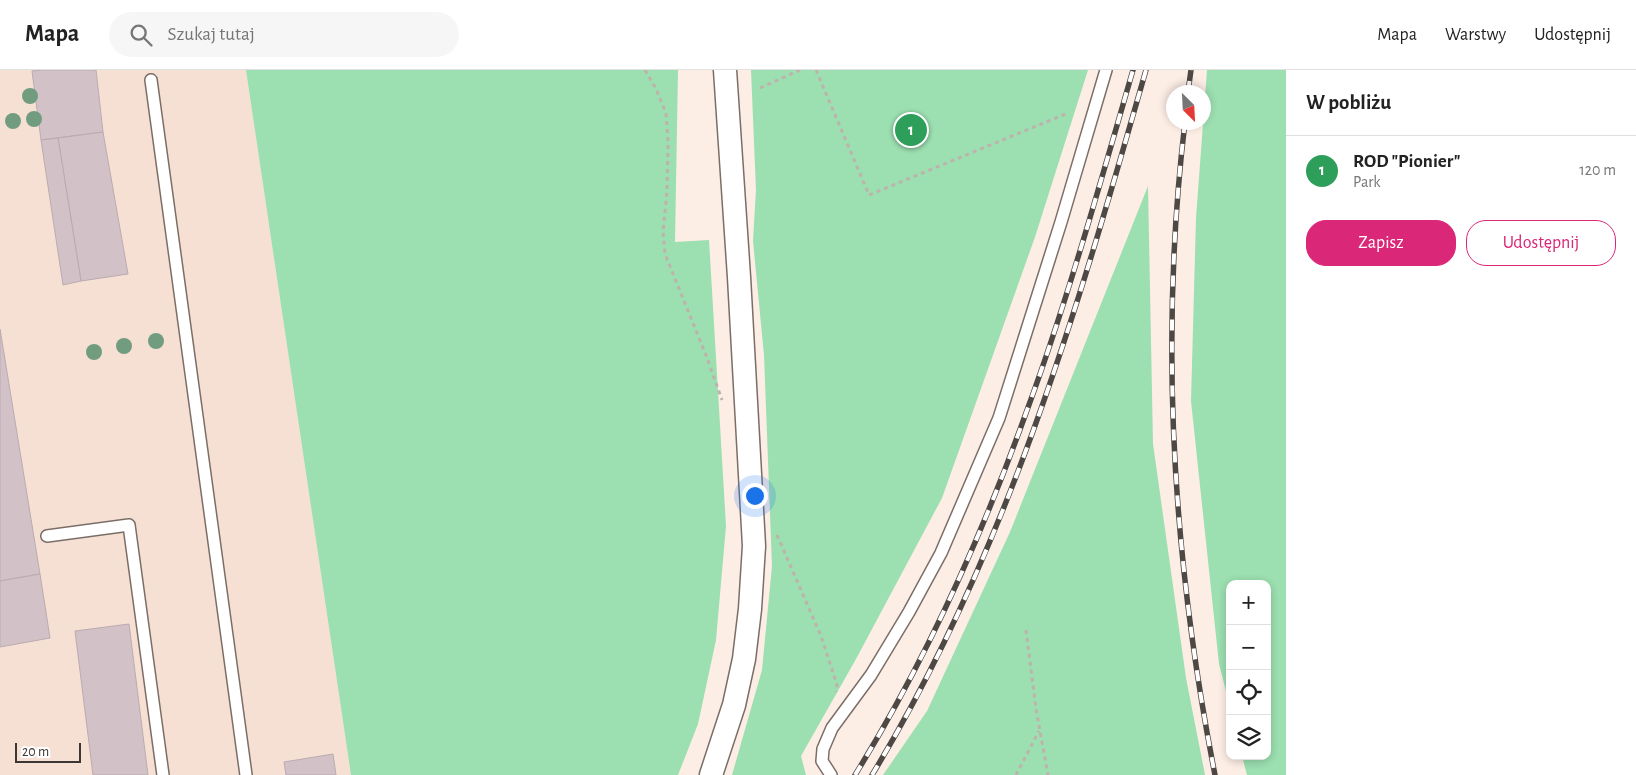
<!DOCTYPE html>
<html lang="pl">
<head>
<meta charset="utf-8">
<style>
	:root { --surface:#fff; --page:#f6f6f6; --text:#222; --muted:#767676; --line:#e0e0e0; --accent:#db2777 }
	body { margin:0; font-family:"Alegreya Sans",sans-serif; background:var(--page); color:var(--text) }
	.controls { position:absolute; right:15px; bottom:15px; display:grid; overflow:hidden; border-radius:10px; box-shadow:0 2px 8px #0003 }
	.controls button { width:45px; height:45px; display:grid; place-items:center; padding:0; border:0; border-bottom:1px solid var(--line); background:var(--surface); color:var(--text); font:25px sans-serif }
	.compass { position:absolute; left:1166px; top:15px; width:45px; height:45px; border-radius:50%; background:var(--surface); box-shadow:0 2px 8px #0003; rotate:156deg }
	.scale { position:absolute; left:15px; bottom:12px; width:66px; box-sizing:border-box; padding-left:5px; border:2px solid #3b3633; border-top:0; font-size:14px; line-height:18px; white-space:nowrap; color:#3b3633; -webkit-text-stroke:4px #fff; paint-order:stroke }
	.you { position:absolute; left:754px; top:425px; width:18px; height:18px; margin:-12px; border:4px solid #fff; border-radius:50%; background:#1a73e8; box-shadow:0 0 0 8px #1a73e833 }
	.badge { display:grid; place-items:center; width:32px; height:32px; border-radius:50%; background:var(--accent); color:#fff; font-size:16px; font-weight:700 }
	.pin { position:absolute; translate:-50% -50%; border:2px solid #fff; box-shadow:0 1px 5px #0006 }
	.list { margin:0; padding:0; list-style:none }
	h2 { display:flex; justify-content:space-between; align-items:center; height:65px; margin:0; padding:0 20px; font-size:21px }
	h2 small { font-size:16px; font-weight:400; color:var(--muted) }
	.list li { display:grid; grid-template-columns:32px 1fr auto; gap:15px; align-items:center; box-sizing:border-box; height:70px; padding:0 20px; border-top:1px solid var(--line) }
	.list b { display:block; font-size:19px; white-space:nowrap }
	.list p { margin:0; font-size:16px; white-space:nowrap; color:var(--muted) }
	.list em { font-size:16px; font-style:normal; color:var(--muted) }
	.actions { display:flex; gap:10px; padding:15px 20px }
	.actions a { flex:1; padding:11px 0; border:1px solid var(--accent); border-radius:20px; text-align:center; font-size:18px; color:var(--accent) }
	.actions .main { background:var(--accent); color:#fff }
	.icon { flex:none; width:28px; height:28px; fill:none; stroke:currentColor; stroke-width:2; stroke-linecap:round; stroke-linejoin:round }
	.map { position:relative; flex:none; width:1286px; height:705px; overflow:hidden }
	header { display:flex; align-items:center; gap:30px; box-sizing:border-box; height:70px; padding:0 25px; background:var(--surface); border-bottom:1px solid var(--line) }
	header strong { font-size:24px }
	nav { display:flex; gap:28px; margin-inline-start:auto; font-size:18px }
	.search { width:350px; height:45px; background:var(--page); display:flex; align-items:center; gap:12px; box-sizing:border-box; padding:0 18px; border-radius:28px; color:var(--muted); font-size:19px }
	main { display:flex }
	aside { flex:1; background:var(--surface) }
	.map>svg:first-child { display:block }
	.built { fill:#f6e0d4 }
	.green { fill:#9cdfb0 }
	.building { fill:#d2c1c6; stroke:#bbabaf }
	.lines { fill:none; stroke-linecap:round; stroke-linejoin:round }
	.lane-casing { stroke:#7b6e67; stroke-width:14 }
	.street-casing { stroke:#7b6e67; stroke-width:25 }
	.path { stroke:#beb3ac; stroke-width:3; stroke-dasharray:4 4; stroke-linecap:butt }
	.lane { stroke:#fff; stroke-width:11 }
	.street { stroke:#fff; stroke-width:22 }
	.rail-casing { stroke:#4e4845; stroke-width:5.5 }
	.rail { stroke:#fff; stroke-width:4; stroke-dasharray:11; stroke-linecap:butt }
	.tree { fill:#729c80 }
</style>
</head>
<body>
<header>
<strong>Mapa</strong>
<div class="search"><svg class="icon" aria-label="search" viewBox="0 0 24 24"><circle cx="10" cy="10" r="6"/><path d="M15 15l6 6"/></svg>Szukaj tutaj</div>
<nav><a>Mapa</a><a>Warstwy</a><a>Udostępnij</a></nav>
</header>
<main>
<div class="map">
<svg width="1286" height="705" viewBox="0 0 1286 705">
	<rect width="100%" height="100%" fill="#fcede5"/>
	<polygon class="built" points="0,0 246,0 351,705 0,705"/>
	<g class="green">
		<polygon points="246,0 678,0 675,172 709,170 726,456 716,570 698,654 678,705 351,705"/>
		<polygon points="751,0 1088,0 1035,167 942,428 856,589 801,686 806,705 732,705 762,600 772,496 764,285 753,171 756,120"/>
		<polygon points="1207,0 1286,0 1286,705 1247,705 1242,686 1267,686 1267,514 1230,514 1230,637 1219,594 1191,331 1196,148"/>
		<polygon points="1148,116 1153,374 1186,608 1205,705 883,705 927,641 1010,462"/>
	</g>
	<g class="building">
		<polygon points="42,0 96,0 103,62 41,70 32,1"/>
		<polygon points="103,62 128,204 81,211 58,68"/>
		<polygon points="58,68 81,211 63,215 41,70"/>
		<polygon points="0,259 40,504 0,511"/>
		<polygon points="40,504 50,568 0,577 0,511"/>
		<polygon points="129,554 148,705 93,705 75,561"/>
		<polygon points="333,684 336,705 286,705 284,692"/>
	</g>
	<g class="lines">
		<defs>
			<g id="lane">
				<polyline points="151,10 246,705"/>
				<polyline points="47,466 129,455 163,705"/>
				<polyline points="831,705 822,691 823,679 832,658 871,605 909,542 941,483 999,348 1061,152 1106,0"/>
			</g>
			<polyline id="street" points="711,705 734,635 744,589 750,539 754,476 739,207 725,0"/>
		</defs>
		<use href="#lane" class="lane-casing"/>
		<use href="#street" class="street-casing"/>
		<g class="path">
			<polyline points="645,0 656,19 666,43 668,73 667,121 663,162 665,184 706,285 722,330"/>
			<polyline points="816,0 869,125 1068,43"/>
			<polyline points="760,18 800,0"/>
			<polyline points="777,465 821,566 837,615 836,622"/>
			<polyline points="1026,560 1036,639 1048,705"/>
			<polyline points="1016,705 1039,661"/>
		</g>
		<use href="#lane" class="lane"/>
		<use href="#street" class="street"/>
		<defs>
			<g id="rail">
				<polyline points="1188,22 1191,0"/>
				<path d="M 1185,52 C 1159,270 1173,491 1215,705"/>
				<path d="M 855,705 C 925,592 981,468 1026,343 C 1067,232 1100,114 1133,0"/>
				<path d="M 872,705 C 1005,486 1076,245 1146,0"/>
			</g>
		</defs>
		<use href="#rail" class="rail-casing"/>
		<use href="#rail" class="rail"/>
	</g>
	<g class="tree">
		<circle cx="30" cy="26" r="8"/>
		<circle cx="34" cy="49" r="8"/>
		<circle cx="13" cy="51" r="8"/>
		<circle cx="156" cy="271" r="8"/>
		<circle cx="124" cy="276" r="8"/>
		<circle cx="94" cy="282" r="8"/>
	</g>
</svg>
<div class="controls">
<button>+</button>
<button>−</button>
<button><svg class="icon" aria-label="locate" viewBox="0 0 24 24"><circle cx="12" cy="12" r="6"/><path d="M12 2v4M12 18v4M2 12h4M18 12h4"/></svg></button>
<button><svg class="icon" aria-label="layers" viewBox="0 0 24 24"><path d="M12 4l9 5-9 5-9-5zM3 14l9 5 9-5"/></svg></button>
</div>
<svg class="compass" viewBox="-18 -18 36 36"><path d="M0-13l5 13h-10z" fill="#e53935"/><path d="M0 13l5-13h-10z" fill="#767676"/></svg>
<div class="scale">20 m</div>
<div class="you"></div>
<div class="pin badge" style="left:911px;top:60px;background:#2e9e5b">1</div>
</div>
<aside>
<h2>W pobliżu<small></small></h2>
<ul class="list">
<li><span class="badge" style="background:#2e9e5b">1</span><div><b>ROD &quot;Pionier&quot;</b><p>Park</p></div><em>120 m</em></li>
</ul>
<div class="actions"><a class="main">Zapisz</a><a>Udostępnij</a></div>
</aside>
</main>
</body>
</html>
